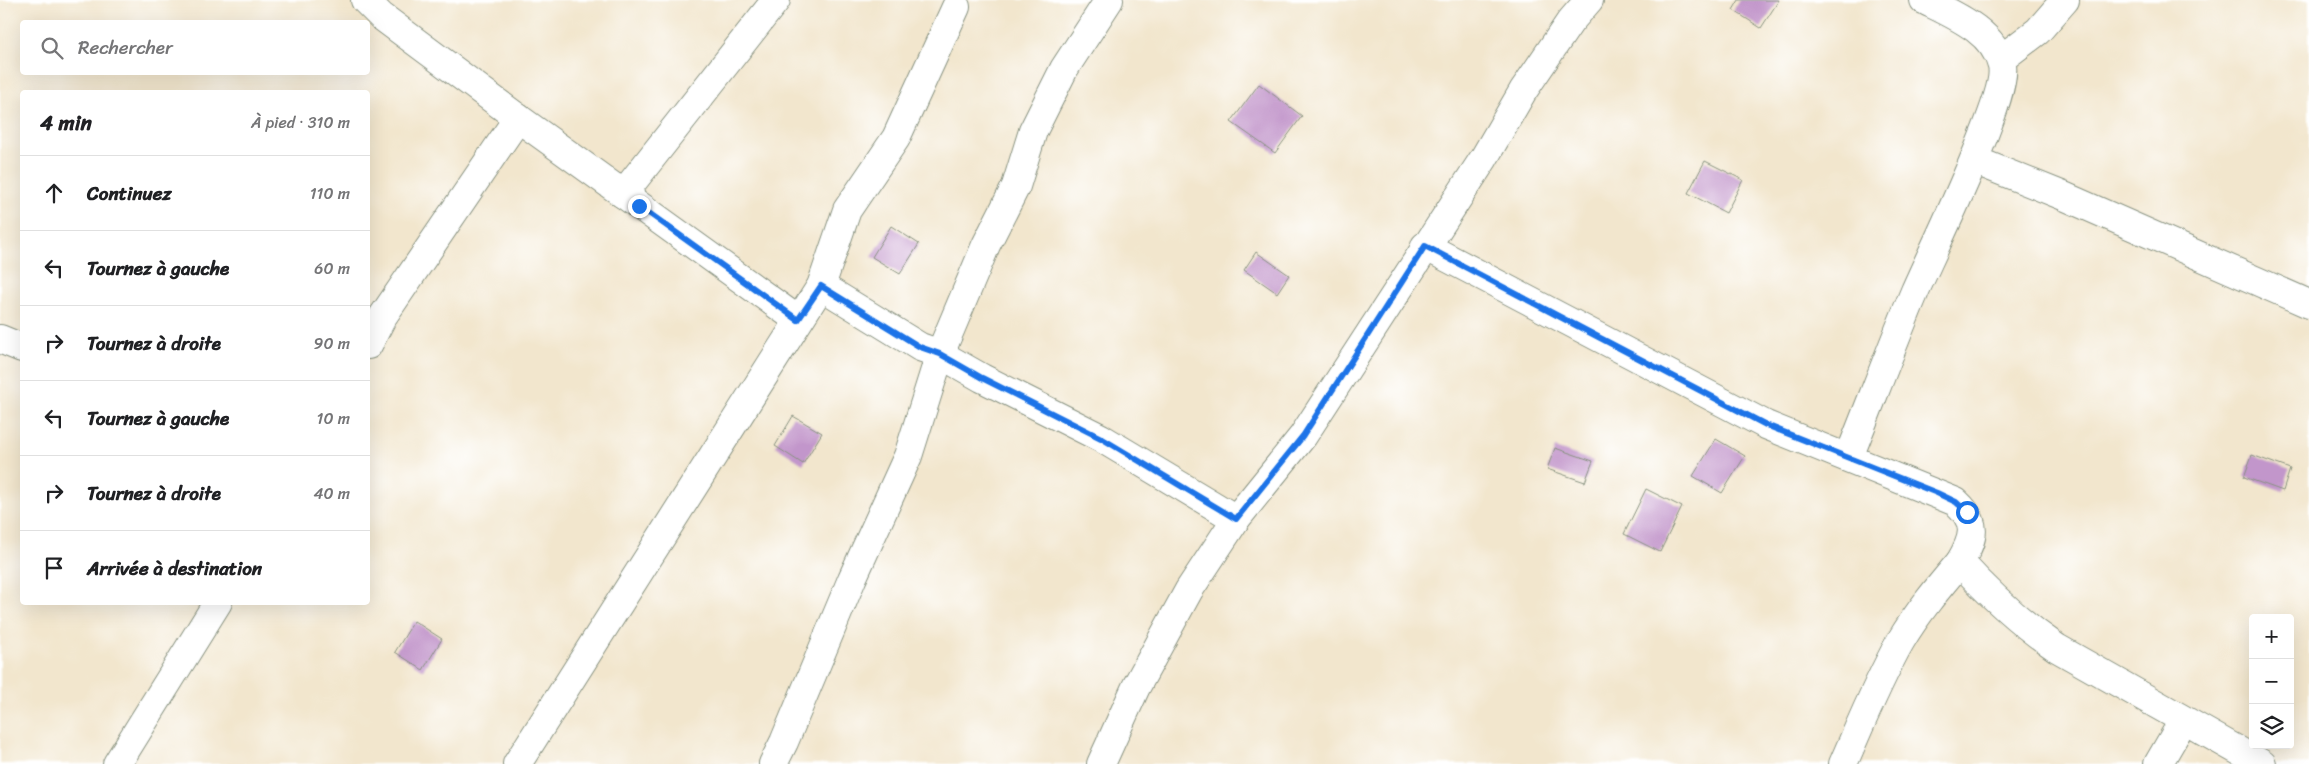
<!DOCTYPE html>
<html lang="fr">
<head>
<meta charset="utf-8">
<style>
	:root { --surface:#fff; --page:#f2f2f2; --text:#202124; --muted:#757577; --line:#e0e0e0 }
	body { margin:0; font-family:Sriracha,sans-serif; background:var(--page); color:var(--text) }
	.controls { position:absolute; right:15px; bottom:15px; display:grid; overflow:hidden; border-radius:5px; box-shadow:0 5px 20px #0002 }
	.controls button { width:45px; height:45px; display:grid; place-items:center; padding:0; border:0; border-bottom:1px solid var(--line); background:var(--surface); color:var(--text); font:25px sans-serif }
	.stop { position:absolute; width:15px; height:15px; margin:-11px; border:4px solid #1a73e8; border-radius:50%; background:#fff }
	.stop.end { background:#1a73e8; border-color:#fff; box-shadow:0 1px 5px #0008 }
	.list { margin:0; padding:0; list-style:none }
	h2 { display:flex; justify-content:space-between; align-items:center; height:65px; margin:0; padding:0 20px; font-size:21px }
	h2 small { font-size:16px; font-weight:400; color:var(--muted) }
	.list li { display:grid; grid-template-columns:32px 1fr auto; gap:15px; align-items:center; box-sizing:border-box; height:75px; padding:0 20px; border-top:1px solid var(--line) }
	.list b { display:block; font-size:19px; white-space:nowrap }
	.list em { font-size:16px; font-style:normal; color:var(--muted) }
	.icon { flex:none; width:28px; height:28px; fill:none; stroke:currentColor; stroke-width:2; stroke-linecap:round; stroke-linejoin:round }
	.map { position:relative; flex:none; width:2309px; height:764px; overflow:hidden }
	.search { position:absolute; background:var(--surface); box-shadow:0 5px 20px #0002; left:20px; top:20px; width:350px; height:55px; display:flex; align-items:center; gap:12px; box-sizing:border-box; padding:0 18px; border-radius:5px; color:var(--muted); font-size:19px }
	.panel { position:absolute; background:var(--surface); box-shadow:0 5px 20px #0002; left:20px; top:90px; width:350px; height:515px; border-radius:5px }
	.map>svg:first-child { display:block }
	.building { fill:#c296cb }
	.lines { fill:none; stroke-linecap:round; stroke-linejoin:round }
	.street-casing { stroke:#889280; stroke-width:30 }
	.street { stroke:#fff; stroke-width:28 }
	.route { stroke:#1a73e8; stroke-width:6 }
</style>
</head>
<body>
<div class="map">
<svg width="2309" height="764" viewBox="0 0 2309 764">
	<rect width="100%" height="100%" fill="#fff"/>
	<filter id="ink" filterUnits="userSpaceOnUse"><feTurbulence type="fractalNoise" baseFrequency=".02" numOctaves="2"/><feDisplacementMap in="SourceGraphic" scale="10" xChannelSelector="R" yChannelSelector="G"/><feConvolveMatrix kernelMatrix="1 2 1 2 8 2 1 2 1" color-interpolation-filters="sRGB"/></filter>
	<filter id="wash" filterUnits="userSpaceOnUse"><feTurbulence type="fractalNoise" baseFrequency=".0096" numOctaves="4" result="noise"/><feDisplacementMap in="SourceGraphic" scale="20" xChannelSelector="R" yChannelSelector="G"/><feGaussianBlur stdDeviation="1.12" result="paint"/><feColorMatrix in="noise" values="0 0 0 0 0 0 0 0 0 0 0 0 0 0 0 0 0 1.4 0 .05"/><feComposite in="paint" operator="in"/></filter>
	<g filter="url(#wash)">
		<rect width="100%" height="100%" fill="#f2e6cd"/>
		<g id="blocks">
			<g class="building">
				<polygon points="1739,0 1779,0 1761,28 1733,10"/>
				<polygon points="1259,84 1302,116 1275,153 1231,122"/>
				<polygon points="1705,161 1743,180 1726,213 1688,193"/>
				<polygon points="891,226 919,244 900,274 872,257"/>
				<polygon points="1256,252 1289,275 1277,293 1244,270"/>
				<polygon points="793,416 822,433 803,464 775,446"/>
				<polygon points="1716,439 1745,456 1722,493 1693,476"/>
				<polygon points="1555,448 1593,461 1585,482 1547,469"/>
				<polygon points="2252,455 2290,469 2283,491 2244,477"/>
				<polygon points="1646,489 1682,507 1660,552 1624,534"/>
				<polygon points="414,621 442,639 423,670 395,652"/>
			</g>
		</g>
	</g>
	<g filter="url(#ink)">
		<use href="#blocks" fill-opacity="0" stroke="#889280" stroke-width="1"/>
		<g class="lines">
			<defs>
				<g id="street">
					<polyline points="365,0 381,16 518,118 798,320"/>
					<polyline points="2001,59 2038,31 2065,0"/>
					<polyline points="1974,160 2066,197 2309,304"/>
					<polyline points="623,194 776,0"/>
					<path d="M 1425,246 L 1766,425 L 1956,502 C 1979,523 1974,538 1960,562 C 1990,595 2020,623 2057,648 L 2262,764"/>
					<polyline points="821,286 920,347 940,354 982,378 1101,438 1236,519"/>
					<polyline points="0,339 22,348"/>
					<polyline points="368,345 383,316 518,118"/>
					<path d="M 1849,457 C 1871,402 1892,346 1915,291 C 1931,254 2009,96 2002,66 C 1994,31 1954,15 1924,0"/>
					<polyline points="117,764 218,602"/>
					<polyline points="517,764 821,286 847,210 896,138 956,7"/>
					<polyline points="773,764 784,742 852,579 908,456 940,354 986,245 1016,186 1033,131 1064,69 1109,0"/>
					<polyline points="1101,764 1136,687 1189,590 1236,519 1303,436 1484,158 1523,91 1570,22 1589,0"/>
					<path d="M 1843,764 C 1861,723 1878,681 1900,642 C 1917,613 1938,588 1960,562"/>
					<polyline points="2158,764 2183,721"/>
				</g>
			</defs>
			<use href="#street" class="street-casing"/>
			<use href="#street" class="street"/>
		</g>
	</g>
	<g class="lines" filter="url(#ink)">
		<polyline class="route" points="639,206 798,320 821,286 920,347 940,354 982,378 1101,438 1236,519 1303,436 1425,246 1766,425 1937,493 1956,502 1967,512"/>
	</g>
</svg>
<div class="controls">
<button>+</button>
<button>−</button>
<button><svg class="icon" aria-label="layers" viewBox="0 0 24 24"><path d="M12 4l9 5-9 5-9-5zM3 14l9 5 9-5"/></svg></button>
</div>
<div class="stop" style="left:1967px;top:512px"></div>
<div class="stop end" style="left:639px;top:206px"></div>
<div class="search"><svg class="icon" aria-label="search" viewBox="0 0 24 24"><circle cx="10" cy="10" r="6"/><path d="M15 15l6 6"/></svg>Rechercher</div>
<section class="panel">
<h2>4 min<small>À pied · 310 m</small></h2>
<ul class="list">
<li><svg class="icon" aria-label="ahead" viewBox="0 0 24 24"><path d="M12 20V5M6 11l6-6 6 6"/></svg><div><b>Continuez</b></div><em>110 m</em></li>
<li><svg class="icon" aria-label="left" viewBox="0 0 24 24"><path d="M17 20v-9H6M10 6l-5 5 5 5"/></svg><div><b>Tournez à gauche</b></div><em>60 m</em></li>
<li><svg class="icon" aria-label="right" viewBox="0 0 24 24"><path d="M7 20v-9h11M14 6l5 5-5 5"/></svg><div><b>Tournez à droite</b></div><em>90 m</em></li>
<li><svg class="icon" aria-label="left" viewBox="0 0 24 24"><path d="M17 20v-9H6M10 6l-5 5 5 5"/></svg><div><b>Tournez à gauche</b></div><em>10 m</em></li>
<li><svg class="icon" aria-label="right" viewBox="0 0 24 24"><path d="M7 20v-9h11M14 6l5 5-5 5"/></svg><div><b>Tournez à droite</b></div><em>40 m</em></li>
<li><svg class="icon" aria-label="arrive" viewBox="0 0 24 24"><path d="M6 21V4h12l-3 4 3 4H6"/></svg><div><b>Arrivée à destination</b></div></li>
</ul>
</section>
</div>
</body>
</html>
